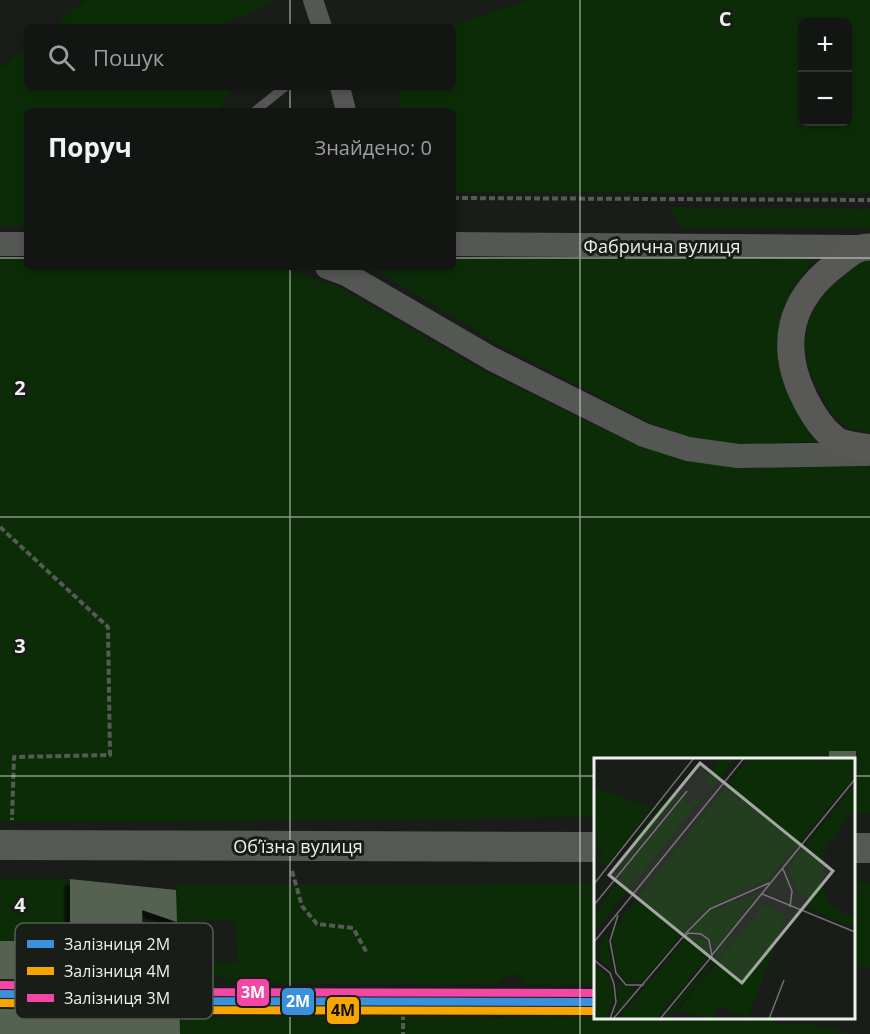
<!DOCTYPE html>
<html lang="uk">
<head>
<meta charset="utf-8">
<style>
	:root { --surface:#131512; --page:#202220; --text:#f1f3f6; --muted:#9d9f9f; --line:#323432 }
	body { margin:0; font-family:"Open Sans",sans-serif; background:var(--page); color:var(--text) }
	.controls { position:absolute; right:18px; top:18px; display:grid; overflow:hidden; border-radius:9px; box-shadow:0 3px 9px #0003 }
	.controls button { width:54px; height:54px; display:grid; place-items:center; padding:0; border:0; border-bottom:2px solid var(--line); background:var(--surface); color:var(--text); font:30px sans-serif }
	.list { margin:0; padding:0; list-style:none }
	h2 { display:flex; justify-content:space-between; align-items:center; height:78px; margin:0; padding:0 24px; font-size:26px }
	h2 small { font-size:20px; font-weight:400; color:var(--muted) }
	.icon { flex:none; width:33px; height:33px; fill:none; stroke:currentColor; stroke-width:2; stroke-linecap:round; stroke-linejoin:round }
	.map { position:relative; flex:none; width:870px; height:1034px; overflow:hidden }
	.search { position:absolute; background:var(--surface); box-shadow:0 3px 9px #0003; left:24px; top:24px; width:432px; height:66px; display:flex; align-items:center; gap:15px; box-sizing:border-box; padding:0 21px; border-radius:9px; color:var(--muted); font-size:22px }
	.panel { position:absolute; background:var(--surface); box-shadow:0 3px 9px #0003; left:24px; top:108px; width:432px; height:162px; border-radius:9px }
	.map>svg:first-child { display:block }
	.green { fill:#0c2c08; fill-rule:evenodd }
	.building { fill:#546251; filter:url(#shadow) }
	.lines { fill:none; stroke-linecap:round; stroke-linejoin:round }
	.path { stroke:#575957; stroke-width:4; stroke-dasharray:6 3; stroke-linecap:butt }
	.service { stroke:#555755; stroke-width:9 }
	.minor { stroke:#555755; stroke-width:20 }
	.tertiary { stroke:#555755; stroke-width:24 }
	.secondary { stroke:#585957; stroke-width:27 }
	.primary { stroke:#555855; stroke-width:30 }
	.rail-1-casing { stroke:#181d17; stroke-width:12 }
	.rail-2-casing { stroke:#181d17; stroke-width:12 }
	.rail-3-casing { stroke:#181d17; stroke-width:12 }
	.rail-1 { stroke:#3a90db; stroke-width:8 }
	.rail-2 { stroke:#f7a600; stroke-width:8 }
	.rail-3 { stroke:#f346a5; stroke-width:8 }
	.grid { fill:none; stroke:#edf0ec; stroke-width:1.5; stroke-opacity:0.55 }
	.labels { text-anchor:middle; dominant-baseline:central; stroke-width:6; stroke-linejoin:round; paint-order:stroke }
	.street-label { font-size:18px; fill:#edf0ec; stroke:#181d17 }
	.inset-road { fill:none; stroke:#6e716d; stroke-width:1.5 }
	.view { fill:#a3a6a2; fill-opacity:0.15; stroke:#a3a6a2; stroke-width:3 }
	.inset-edge { fill:none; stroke:#edf0ec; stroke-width:3 }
	.key { fill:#181d17; stroke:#585c57; stroke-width:1.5 }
	.key-label { font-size:16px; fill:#edf0ec }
	.grid-label { font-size:20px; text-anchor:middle; font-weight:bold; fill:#edf0ec; stroke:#181d17; stroke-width:6; stroke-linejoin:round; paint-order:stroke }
	.line-badge { stroke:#181d17; stroke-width:2 }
	.badge-label { font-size:16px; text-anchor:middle; font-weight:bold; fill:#fff }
	.pale-badge-label { font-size:16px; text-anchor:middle; font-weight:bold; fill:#111 }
</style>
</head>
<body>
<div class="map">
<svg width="870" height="1034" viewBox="0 0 870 1034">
	<defs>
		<filter id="shadow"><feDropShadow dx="-5.5" dy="5.5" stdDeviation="1.5" flood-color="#0009"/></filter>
	</defs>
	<rect width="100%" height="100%" fill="#191c18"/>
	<g class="green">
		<polygon points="86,0 279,0 221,25 221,27 52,27"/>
		<path d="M 528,0 L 870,0 L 870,193 L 453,192 L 453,111 L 401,111 L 397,87 L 453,87 L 453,27 L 447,27 ZM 802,22 L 848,22 L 848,122 L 802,122 Z"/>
		<polygon points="27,47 27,87 232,87 218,111 27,111 27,226 0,226 0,69"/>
		<polygon points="670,207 870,209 870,229 680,227"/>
		<polygon points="816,257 794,287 783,317 819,441 738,444 691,438 652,424 501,346 374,269 374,267 453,267 453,259"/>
		<path d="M 870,258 L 870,432 C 863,431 853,431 847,427 C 834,419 826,404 819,391 C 813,378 805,362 805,347 C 804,308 837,273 870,258 Z"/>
		<polygon points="0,259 27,259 27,267 283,269 337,286 483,370 636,445 685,460 740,466 870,467 870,813 854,813 854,760 596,760 595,817 179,822 0,822"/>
		<rect x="0" y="879" width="70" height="62"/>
		<polygon points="854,882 870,882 870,967 854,969"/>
		<path d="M 595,883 L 595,984 L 526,985 L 518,974 L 508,974 L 499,984 L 233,983 C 215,973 198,973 178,973 L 178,963 L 238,962 L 235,920 L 177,922 L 176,885 Z"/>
		<polygon points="230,1006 485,1006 491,1017 502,1018 510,1006 595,1006 596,1018 768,1018 778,1024 812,1024 851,1034 180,1034 181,1019 223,1017"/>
	</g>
	<g class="building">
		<polygon points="829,751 856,751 856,771 854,771 854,760 829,760"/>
		<polygon points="70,879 176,890 177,922 142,910 143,941 178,940 180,1034 0,1034 0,941 70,941"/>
	</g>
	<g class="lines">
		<g class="path">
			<polyline points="453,198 870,200"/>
			<polyline points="0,527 108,627 110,755 14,757 12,820"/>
			<polyline points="292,871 302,906 317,924 353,928 367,953"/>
			<polyline points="403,1014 403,1034"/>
		</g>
		<polyline class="service" points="255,111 285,87"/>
		<g class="minor">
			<polyline points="313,0 322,27"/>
			<polyline points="340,87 346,111"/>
		</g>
		<g class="tertiary">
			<polyline points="0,244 27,244"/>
			<polyline points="453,244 858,247"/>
			<polyline points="327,267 346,274 492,359 644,435 688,449 738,456 868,454"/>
		</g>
		<path class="secondary" d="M 870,247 C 855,247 847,256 835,265 C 788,301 779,347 805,399 C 812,413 822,429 835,439 C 842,445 860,446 870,448"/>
		<g class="primary">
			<polyline points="0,845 596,847"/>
			<polyline points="854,848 870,848"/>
		</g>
		<defs>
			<polyline id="rail-1" points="0,994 105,995 181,1001 596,1002"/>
			<polyline id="rail-2" points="0,1003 105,1004 181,1010 596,1011"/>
			<polyline id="rail-3" points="0,985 105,986 181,992 596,993"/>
		</defs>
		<use href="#rail-1" class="rail-1-casing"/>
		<use href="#rail-2" class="rail-2-casing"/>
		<use href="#rail-3" class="rail-3-casing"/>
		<use href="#rail-1" class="rail-1"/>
		<use href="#rail-2" class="rail-2"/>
		<use href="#rail-3" class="rail-3"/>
	</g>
	<path class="grid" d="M 290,0 L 290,27M 580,0 L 580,1034M 290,87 L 290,111M 0,258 L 27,258M 453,258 L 870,258M 290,267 L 290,1034M 0,517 L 870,517M 0,776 L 596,776M 854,776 L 870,776"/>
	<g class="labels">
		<g class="street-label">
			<text x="662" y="246">Фабрична вулиця</text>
			<text x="298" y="846">Обʼїзна вулиця</text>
		</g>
	</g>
	<g transform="translate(594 758)">
		<rect width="261" height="261" fill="#191c18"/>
		<path d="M 126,0 L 143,0 L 118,30 L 110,24 ZM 155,0 L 261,0 L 261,18 L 175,121 L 108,153 L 48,224 L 33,225 L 24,214 L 18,183 L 22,167 ZM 261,27 L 261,49 L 233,88 L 230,101 L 230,132 L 235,146 L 261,161 L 261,170 L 210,149 L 213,139 L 204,136 L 194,109 ZM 87,28 L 85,38 L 31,104 L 15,116 L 64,50 ZM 0,29 L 58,50 L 13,107 L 2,101 L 9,93 L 0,85 ZM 95,34 L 90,44 L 96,47 L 102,39 L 106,43 L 0,175 L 0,158 L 33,109 ZM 166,134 L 121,191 L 116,181 L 97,172 L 116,153 ZM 171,146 L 192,158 L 154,260 L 125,247 L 119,261 L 84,253 ZM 14,176 L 15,199 L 19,214 L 0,196 ZM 95,177 L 113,183 L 115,198 L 62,261 L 24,261 ZM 139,177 L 142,178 L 74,261 L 69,261 ZM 0,206 L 14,218 L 20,236 L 13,261 L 0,261 ZM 22,221 L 32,229 L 43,231 L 19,258 L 24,245 Z" fill="#0c2c08"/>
		<path class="inset-road" d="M 189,111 L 198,133 L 196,149M 0,126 L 100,0M 168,136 L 261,174M 0,147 L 93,33M 24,157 L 16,183 L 22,215 L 32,227 L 50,227M 91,176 L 116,151 L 175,125M 0,184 L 150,0M 118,197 L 261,21M 0,202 L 16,215 L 20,226 L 22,244 L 16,261M 19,261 L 88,180 L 95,175 L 107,176 L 115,182 L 118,198 L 66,261M 175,261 L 190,222"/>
		<path class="view" d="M 106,5 L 239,113 L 148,225 L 15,117 Z"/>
		<rect width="261" height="261" class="inset-edge"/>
	</g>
	<rect x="15" y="923" width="198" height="96" rx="9" class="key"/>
	<rect x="27" y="940" width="27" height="8" fill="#3a90db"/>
	<rect x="27" y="967" width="27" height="8" fill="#f7a600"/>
	<rect x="27" y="994" width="27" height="8" fill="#f346a5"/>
	<g class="key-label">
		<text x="64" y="950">Залізниця 2М</text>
		<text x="64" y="977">Залізниця 4М</text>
		<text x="64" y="1004">Залізниця 3М</text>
	</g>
	<g class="grid-label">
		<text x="725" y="26">C</text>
		<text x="20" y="395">2</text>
		<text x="20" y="653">3</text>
		<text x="20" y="912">4</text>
	</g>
	<g class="line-badge">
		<rect x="236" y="978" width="34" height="29" rx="6" fill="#f346a5"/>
		<rect x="281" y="987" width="34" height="29" rx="6" fill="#3a90db"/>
		<rect x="326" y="996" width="34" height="29" rx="6" fill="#f7a600"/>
	</g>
	<g class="badge-label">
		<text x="253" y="998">3М</text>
		<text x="298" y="1007">2М</text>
	</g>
	<g class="pale-badge-label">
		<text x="343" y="1016">4М</text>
	</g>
</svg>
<div class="controls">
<button>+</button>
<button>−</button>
</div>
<div class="search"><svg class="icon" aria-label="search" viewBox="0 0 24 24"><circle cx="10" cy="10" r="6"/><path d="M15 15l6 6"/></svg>Пошук</div>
<section class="panel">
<h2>Поруч<small>Знайдено: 0</small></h2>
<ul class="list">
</ul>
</section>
</div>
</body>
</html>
